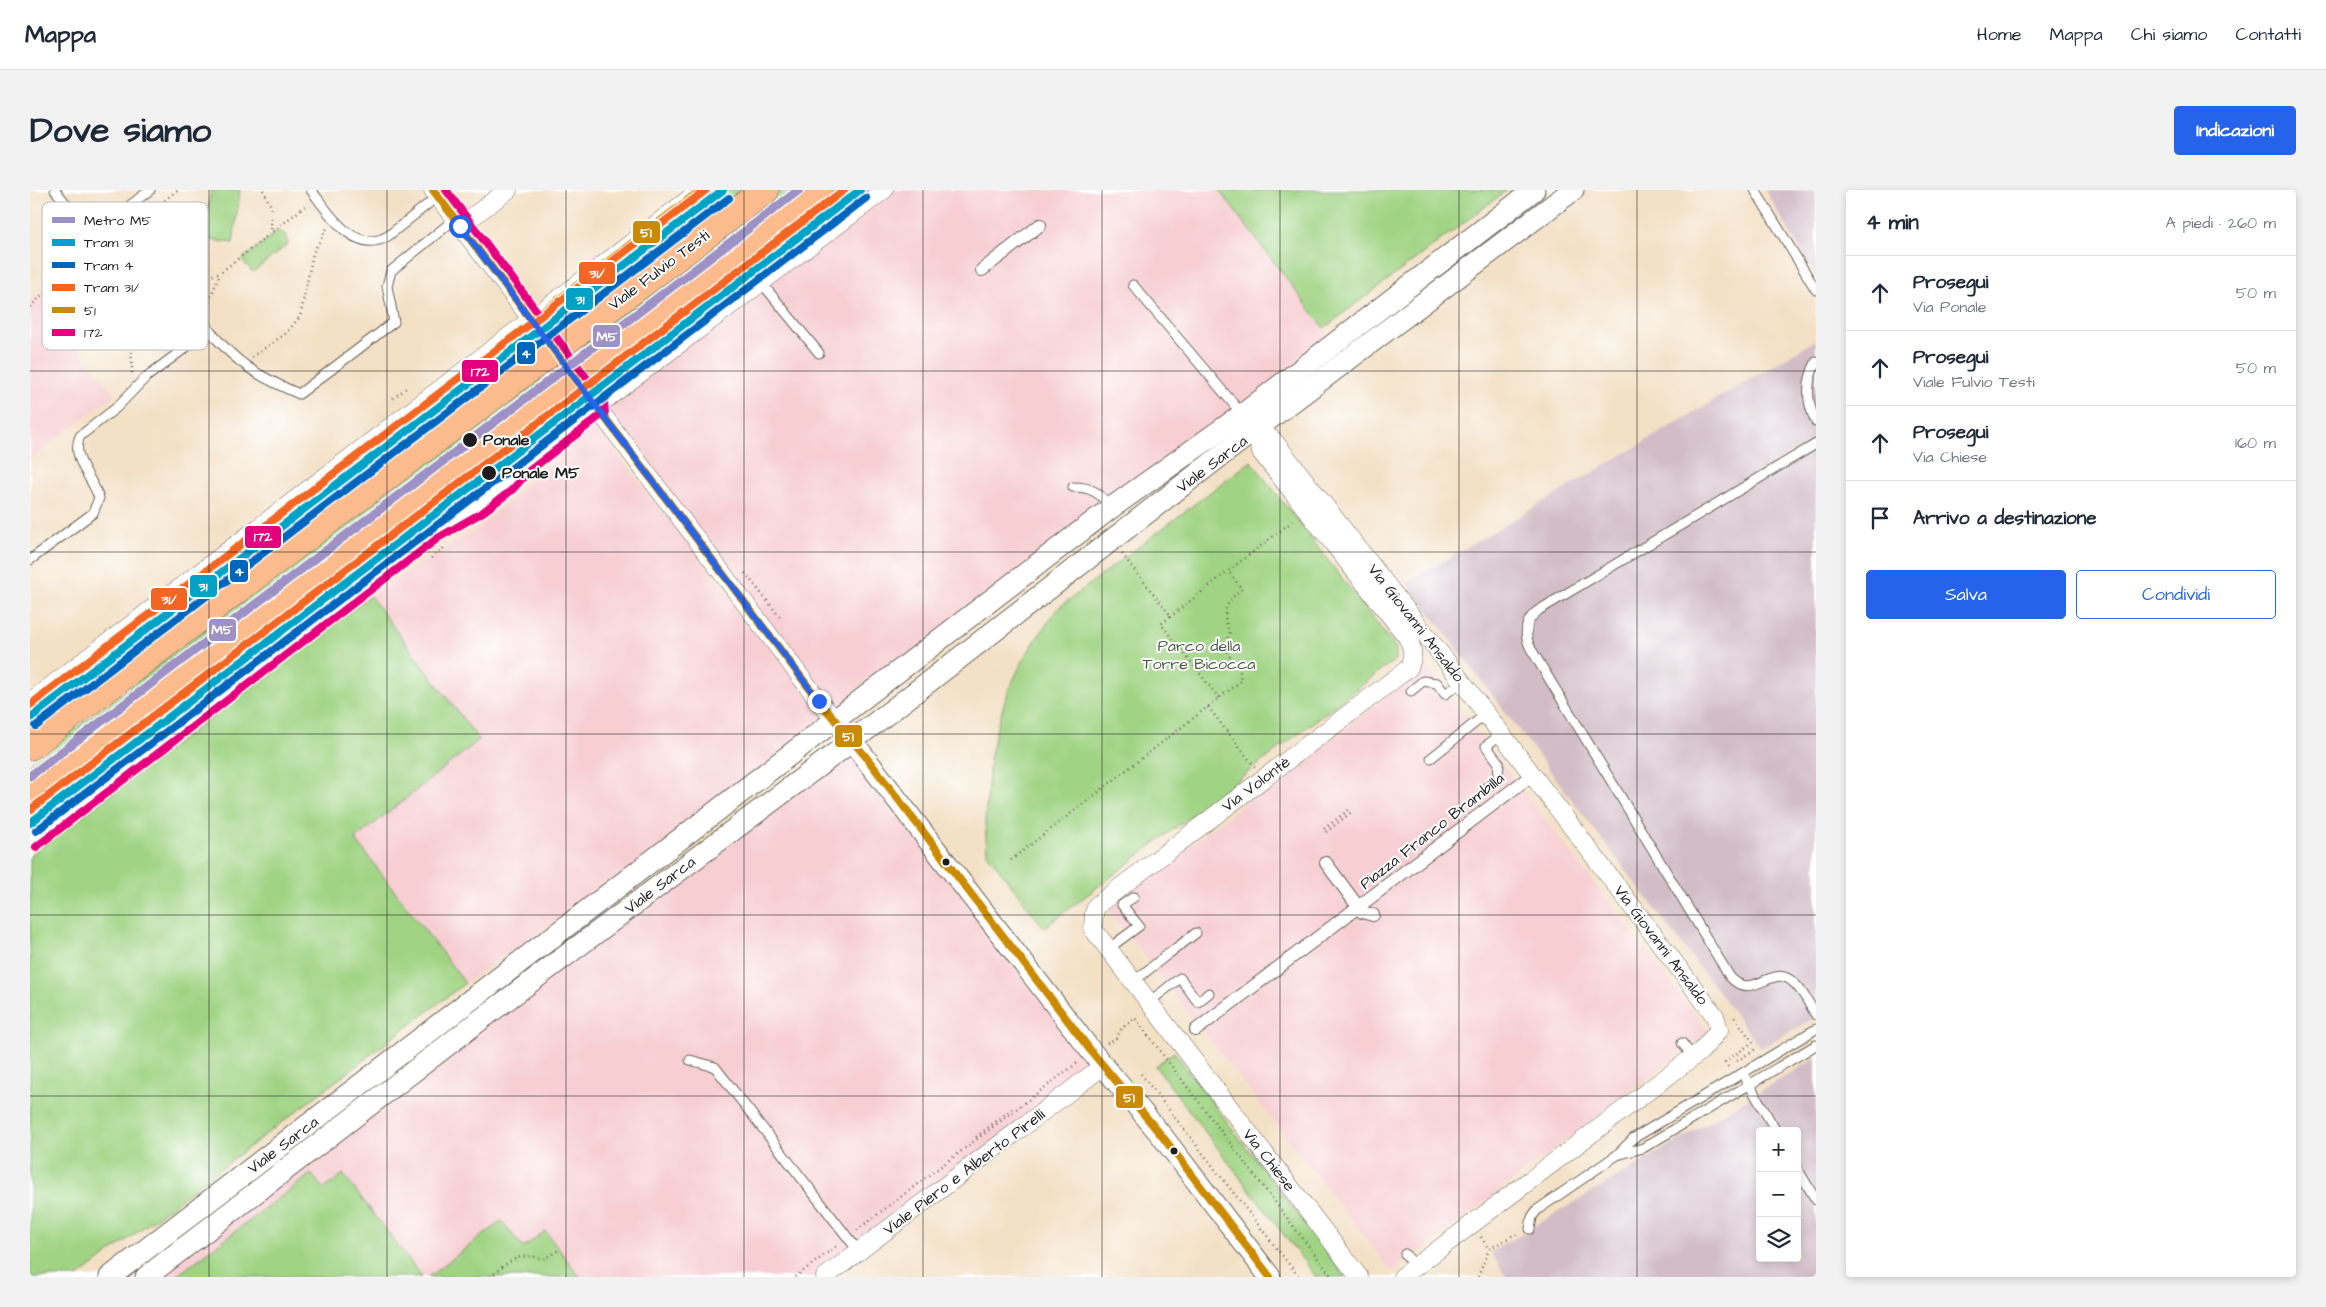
<!DOCTYPE html>
<html lang="it">
<head>
<meta charset="utf-8">
<style>
	:root { --surface:#fff; --page:#f2f2f3; --text:#1f2937; --muted:#747a83; --line:#e0e1e3; --accent:#2563eb }
	body { margin:0; font-family:"Architects Daughter",sans-serif; background:var(--page); color:var(--text) }
	.controls { position:absolute; right:15px; bottom:15px; display:grid; overflow:hidden; border-radius:5px; box-shadow:0 2px 8px #0003 }
	.controls button { width:45px; height:45px; display:grid; place-items:center; padding:0; border:0; border-bottom:1px solid var(--line); background:var(--surface); color:var(--text); font:25px sans-serif }
	.stop { position:absolute; width:15px; height:15px; margin:-11px; border:4px solid #2563eb; border-radius:50%; background:#fff }
	.stop.end { background:#2563eb; border-color:#fff; box-shadow:0 1px 5px #0008 }
	.list { margin:0; padding:0; list-style:none }
	h2 { display:flex; justify-content:space-between; align-items:center; height:65px; margin:0; padding:0 20px; font-size:21px }
	h2 small { font-size:16px; font-weight:400; color:var(--muted) }
	.list li { display:grid; grid-template-columns:32px 1fr auto; gap:15px; align-items:center; box-sizing:border-box; height:75px; padding:0 20px; border-top:1px solid var(--line) }
	.list b { display:block; font-size:19px; white-space:nowrap }
	.list p { margin:0; font-size:16px; white-space:nowrap; color:var(--muted) }
	.list em { font-size:16px; font-style:normal; color:var(--muted) }
	.actions { display:flex; gap:10px; padding:15px 20px }
	.actions a { flex:1; padding:11px 0; border:1px solid var(--accent); border-radius:5px; text-align:center; font-size:18px; color:var(--accent) }
	.actions .main { background:var(--accent); color:#fff }
	.icon { flex:none; width:28px; height:28px; fill:none; stroke:currentColor; stroke-width:2; stroke-linecap:round; stroke-linejoin:round }
	.map { position:relative; flex:none; width:1786px; height:1087px; overflow:hidden; border-radius:5px }
	header { display:flex; align-items:center; gap:30px; box-sizing:border-box; height:70px; padding:0 25px; background:var(--surface); border-bottom:1px solid var(--line) }
	header strong { font-size:24px }
	nav { display:flex; gap:28px; margin-inline-start:auto; font-size:18px }
	.intro { display:flex; align-items:center; justify-content:space-between; box-sizing:border-box; height:120px; padding:0 30px }
	h1 { margin:0; font-size:35px }
	.button { padding:12px 22px; border-radius:5px; background:var(--accent); color:#fff; font-size:18px; font-weight:700 }
	main { display:flex; gap:30px; padding:0 30px }
	aside { flex:1; background:var(--surface); border-radius:5px; box-shadow:0 2px 8px #0003 }
	.map>svg:first-child { display:block }
	.built { fill:#f7cfd3 }
	.industrial { fill:#d2bdc7; fill-rule:evenodd }
	.green { fill:#a0d484; stroke:#5e7850 }
	.lines { fill:none; stroke-linecap:round; stroke-linejoin:round }
	.service-casing { stroke:#676157; stroke-width:11 }
	.pedestrian-casing { stroke:#676157; stroke-width:14 }
	.minor-casing { stroke:#676157; stroke-width:19 }
	.tertiary-casing { stroke:#676157; stroke-width:23 }
	.primary-casing { stroke:#676157; stroke-width:29 }
	.path { stroke:#676157; stroke-width:2.5; stroke-dasharray:1 4; stroke-linecap:butt }
	.service { stroke:#fff; stroke-width:9 }
	.pedestrian { stroke:#fff; stroke-width:12 }
	.minor { stroke:#fff; stroke-width:18 }
	.tertiary { stroke:#fff; stroke-width:21 }
	.primary { stroke:#fbbb8c; stroke-width:28 }
	.bus-1-casing { stroke:#fff; stroke-width:11 }
	.bus-2-casing { stroke:#fff; stroke-width:11 }
	.bus-1 { stroke:#cb8a06; stroke-width:8 }
	.bus-2 { stroke:#e5007d; stroke-width:8 }
	.tram-1-casing { stroke:#fff; stroke-width:11 }
	.tram-2-casing { stroke:#fff; stroke-width:11 }
	.tram-3-casing { stroke:#fff; stroke-width:11 }
	.tram-1 { stroke:#01a2c5; stroke-width:8 }
	.tram-2 { stroke:#0065bd; stroke-width:8 }
	.tram-3 { stroke:#f26522; stroke-width:8 }
	.metro-1-casing { stroke:#fff; stroke-width:12 }
	.metro-1 { stroke:#9d91c5; stroke-width:9 }
	.route { stroke:#2563eb; stroke-width:6 }
	.grid { fill:none; stroke:#1c1c1c; stroke-width:1; stroke-opacity:0.55 }
	.stop-dot { fill:#1c1c1c; stroke:#fff; stroke-width:2 }
	.labels { text-anchor:middle; dominant-baseline:central; stroke-width:4; stroke-linejoin:round; paint-order:stroke }
	.street-label { font-size:16px; fill:#1c1c1c; stroke:#fff }
	.stop-label { font-size:16px; font-weight:bold; fill:#1c1c1c; stroke:#fff; text-anchor:start }
	.park-label { font-size:16px; fill:#4a5c40; stroke:#fff }
	.key { fill:#fff; stroke:#bbb; stroke-width:1 }
	.key-label { font-size:14px; fill:#1c1c1c }
	.line-badge { stroke:#fff; stroke-width:2 }
	.badge-label { font-size:14px; text-anchor:middle; font-weight:bold; fill:#fff }
</style>
</head>
<body>
<header>
<strong>Mappa</strong>
<nav><a>Home</a><a>Mappa</a><a>Chi siamo</a><a>Contatti</a></nav>
</header>
<div class="intro"><h1>Dove siamo</h1><a class="button">Indicazioni</a></div>
<main>
<div class="map">
<svg width="1786" height="1087" viewBox="0 0 1786 1087">
	<rect width="100%" height="100%" fill="#fff"/>
	<filter id="ink" filterUnits="userSpaceOnUse"><feTurbulence type="fractalNoise" baseFrequency=".02" numOctaves="2"/><feDisplacementMap in="SourceGraphic" scale="10" xChannelSelector="R" yChannelSelector="G"/><feConvolveMatrix kernelMatrix="1 2 1 2 8 2 1 2 1" color-interpolation-filters="sRGB"/></filter>
	<filter id="wash" filterUnits="userSpaceOnUse"><feTurbulence type="fractalNoise" baseFrequency=".0096" numOctaves="4" result="noise"/><feDisplacementMap in="SourceGraphic" scale="20" xChannelSelector="R" yChannelSelector="G"/><feGaussianBlur stdDeviation="1.12" result="paint"/><feColorMatrix in="noise" values="0 0 0 0 0 0 0 0 0 0 0 0 0 0 0 0 0 1.4 0 .05"/><feComposite in="paint" operator="in"/></filter>
	<g filter="url(#wash)">
		<rect width="100%" height="100%" fill="#f3e0c5"/>
		<g class="built">
			<polygon points="793,0 1189,0 1301,149 805,525 547,186"/>
			<polygon points="7,105 84,205 0,269 0,110"/>
			<polygon points="560,235 568,239 801,533 674,630 435,793 325,649 449,550 340,406 450,337"/>
			<polygon points="1397,476 1679,842 1362,1082 1077,718"/>
			<polygon points="822,556 1066,876 784,1087 121,1087"/>
		</g>
		<g class="industrial">
			<polygon points="1735,0 1786,0 1786,86"/>
			<polygon points="1786,150 1786,827 1731,858 1377,393"/>
			<path d="M 1786,868 L 1786,1087 L 1476,1087 L 1461,1062 ZM 1730,941 L 1767,941 L 1767,1068 L 1730,1068 Z"/>
		</g>
		<g class="green">
			<polygon points="181,0 210,0 203,53 174,49"/>
			<polygon points="681,0 713,0 535,134 524,119"/>
			<polygon points="753,0 769,0 556,162 550,155"/>
			<polygon points="808,0 836,0 580,194 572,182"/>
			<polygon points="1189,0 1477,0 1294,138"/>
			<polygon points="248,41 256,45 258,54 223,82 213,72 214,68"/>
			<polygon points="486,152 496,166 0,545 0,521"/>
			<polygon points="509,185 514,193 0,586 0,573"/>
			<polygon points="525,218 535,231 496,262 0,639 0,618 426,289 443,282"/>
			<polygon points="1221,271 1366,458 1366,469 1014,738 957,663 955,631 960,569 968,533 979,499 995,466 1027,419"/>
			<polygon points="340,406 449,550 325,649 435,793 48,1087 0,1087 0,666"/>
			<polygon points="1144,862 1315,1087 1286,1087 1125,876"/>
			<polygon points="281,984 294,999 313,984 392,1087 145,1087"/>
			<polygon points="472,1031 493,1058 515,1041 550,1087 398,1087"/>
		</g>
	</g>
	<g filter="url(#ink)">
		<g class="lines">
			<defs>
				<g id="service">
					<polyline points="25,0 61,45 86,83 98,90 136,93 153,98 165,111 179,140"/>
					<path d="M 281,0 C 299,23 324,66 358,46 L 408,6"/>
					<polyline points="1725,0 1786,100"/>
					<polyline points="61,45 120,0"/>
					<polyline points="731,92 789,163"/>
					<polyline points="1103,95 1212,224"/>
					<path d="M 1786,172 C 1776,192 1776,212 1786,232"/>
					<path d="M 1786,254 L 1509,420 C 1495,430 1493,443 1501,459 L 1700,787 C 1724,813 1741,771 1764,793 C 1773,801 1779,814 1786,825"/>
					<path d="M 1043,297 C 1062,297 1070,303 1081,318"/>
					<path d="M 0,370 L 63,323 L 69,308 C 63,288 40,268 50,246 L 86,218 L 115,188 L 179,140 C 208,175 228,186 269,204 L 364,132 L 357,96 L 361,81 L 425,29"/>
					<polyline points="1381,501 1393,491 1407,493 1415,504 1432,492"/>
					<polyline points="1401,568 1456,524"/>
					<polyline points="1456,598 1468,588 1469,573 1456,556 1471,544"/>
					<polyline points="1078,759 1109,736 1092,715 1104,707"/>
					<polyline points="1141,762 1166,743"/>
					<polyline points="1103,792 1138,764"/>
					<polyline points="1119,812 1150,788 1168,812 1179,803"/>
					<polyline points="1652,853 1663,867"/>
					<polyline points="660,870 685,877 829,1062"/>
					<polyline points="1716,889 1746,941"/>
					<polyline points="1587,965 1613,958 1786,855"/>
					<polyline points="1767,978 1786,1010"/>
					<polyline points="1500,1039 1502,1027 1507,1020 1587,965 1604,948 1786,839"/>
					<polyline points="1375,1064 1386,1077"/>
				</g>
				<g id="pedestrian">
					<polyline points="952,80 1010,35"/>
					<polyline points="1296,673 1332,722 1343,725"/>
					<polyline points="1166,840 1494,591"/>
				</g>
				<g id="minor">
					<polyline points="403,0 524,159"/>
					<polyline points="430,36 478,0"/>
					<polyline points="543,186 789,511 822,551"/>
					<polyline points="1218,230 1244,251 1417,472 1685,826 1689,840 1671,861 1372,1087"/>
					<path d="M 1227,240 L 1231,262 L 1377,447 C 1383,458 1384,466 1379,478 L 1067,715 L 1064,723 L 1063,739 L 1329,1087"/>
					<polyline points="0,512 671,0"/>
					<polyline points="0,649 402,340 448,313 476,292 492,274 584,203 854,0"/>
					<polyline points="795,1087 1073,876"/>
				</g>
				<g id="tertiary">
					<polyline points="822,551 1061,861 1132,946 1240,1087"/>
					<polyline points="80,1087 1081,318 1213,224 1504,0"/>
					<polyline points="116,1087 458,824 822,551 1193,264 1543,0"/>
				</g>
				<g id="primary">
					<polyline points="0,556 735,0"/>
					<polyline points="0,603 788,0"/>
				</g>
			</defs>
			<use href="#service" class="service-casing"/>
			<use href="#pedestrian" class="pedestrian-casing"/>
			<use href="#minor" class="minor-casing"/>
			<use href="#tertiary" class="tertiary-casing"/>
			<use href="#primary" class="primary-casing"/>
			<g class="path">
				<polyline points="233,0 241,16 241,41"/>
				<polyline points="79,53 148,0"/>
				<path d="M 78,91 C 37,134 98,173 115,132 C 119,122 119,113 115,102"/>
				<polyline points="164,93 191,82 278,14"/>
				<polyline points="179,111 190,84"/>
				<polyline points="0,117 19,98 63,66"/>
				<polyline points="101,147 102,185"/>
				<polyline points="222,167 255,144 270,127 283,63 297,38"/>
				<polyline points="363,208 379,196"/>
				<polyline points="1092,364 1141,426"/>
				<polyline points="401,368 415,357"/>
				<polyline points="715,383 750,427"/>
				<polyline points="1189,508 1131,434 1198,381"/>
				<polyline points="1178,517 1225,577"/>
				<polyline points="1294,639 1321,618"/>
				<polyline points="1296,642 1323,621"/>
				<path d="M 981,670 L 1211,491 L 1209,474 C 1195,465 1193,457 1200,442 C 1190,423 1196,411 1212,399 L 1198,381 L 1264,330"/>
				<polyline points="1077,853 1085,850 1092,838 1105,828 1302,1087"/>
				<polyline points="1707,871 1727,858"/>
				<polyline points="1698,877 1695,872 1723,852 1704,827"/>
				<polyline points="1111,884 1269,1087"/>
				<polyline points="946,947 982,919"/>
				<polyline points="827,1040 1047,873"/>
				<polyline points="1451,1047 1459,1059 1489,1042"/>
				<path d="M 460,1087 C 479,1072 487,1061 513,1069 L 529,1060"/>
				<polyline points="765,1087 809,1054"/>
				<polyline points="1448,1087 1459,1059"/>
			</g>
			<use href="#service" class="service"/>
			<use href="#pedestrian" class="pedestrian"/>
			<use href="#minor" class="minor"/>
			<use href="#tertiary" class="tertiary"/>
			<use href="#primary" class="primary"/>
			<defs>
				<g id="bus-1">
					<polyline points="403,0 789,511 836,567 1061,861 1132,946 1240,1087"/>
					<polyline points="502,130 671,0"/>
				</g>
				<g id="bus-2">
					<polyline points="6,520 677,8"/>
					<polyline points="6,657 408,348 453,322 482,300 499,281 575,222 574,211 416,0"/>
				</g>
			</defs>
			<use href="#bus-1" class="bus-1-casing"/>
			<use href="#bus-2" class="bus-2-casing"/>
			<use href="#bus-1" class="bus-1"/>
			<use href="#bus-2" class="bus-2"/>
			<defs>
				<g id="tram-1">
					<polyline points="0,528 693,0"/>
					<polyline points="0,633 830,0"/>
				</g>
				<g id="tram-2">
					<polyline points="6,536 699,8"/>
					<polyline points="6,641 836,8"/>
				</g>
				<g id="tram-3">
					<polyline points="0,515 676,0"/>
					<polyline points="0,620 814,0"/>
				</g>
			</defs>
			<use href="#tram-1" class="tram-1-casing"/>
			<use href="#tram-2" class="tram-2-casing"/>
			<use href="#tram-3" class="tram-3-casing"/>
			<use href="#tram-1" class="tram-1"/>
			<use href="#tram-2" class="tram-2"/>
			<use href="#tram-3" class="tram-3"/>
			<defs>
				<polyline id="metro-1" points="0,586 769,0"/>
			</defs>
			<use href="#metro-1" class="metro-1-casing"/>
			<use href="#metro-1" class="metro-1"/>
		</g>
	</g>
	<g class="lines" filter="url(#ink)">
		<polyline class="route" points="430,36 789,511"/>
	</g>
	<path class="grid" d="M 179,0 L 179,1087M 357,0 L 357,1087M 536,0 L 536,1087M 714,0 L 714,1087M 893,0 L 893,1087M 1072,0 L 1072,1087M 1250,0 L 1250,1087M 1429,0 L 1429,1087M 1607,0 L 1607,1087M 0,181 L 1786,181M 0,362 L 1786,362M 0,544 L 1786,544M 0,725 L 1786,725M 0,906 L 1786,906"/>
	<g class="stop-dot">
		<circle cx="440" cy="250" r="8"/>
		<circle cx="459" cy="283" r="8"/>
		<circle cx="916" cy="672" r="4.5"/>
		<circle cx="1144" cy="961" r="4.5"/>
	</g>
	<g class="labels">
		<g class="street-label">
			<text transform="translate(629 80) rotate(-37)">Viale Fulvio Testi</text>
			<text transform="translate(1182 274) rotate(-37)">Viale Sarca</text>
			<text transform="translate(1386 433) rotate(52)">Via Giovanni Ansaldo</text>
			<text transform="translate(1226 594) rotate(-37)">Via Volontè</text>
			<text transform="translate(1402 641) rotate(-38)">Piazza Franco Brambilla</text>
			<text transform="translate(630 695) rotate(-37)">Viale Sarca</text>
			<text transform="translate(1631 755) rotate(53)">Via Giovanni Ansaldo</text>
			<text transform="translate(253 955) rotate(-37)">Viale Sarca</text>
			<text transform="translate(1239 970) rotate(52)">Via Chiese</text>
			<text transform="translate(934 982) rotate(-37)">Viale Piero e Alberto Pirelli</text>
		</g>
		<g class="stop-label">
			<text x="453" y="250">Ponale</text>
			<text x="472" y="283">Ponale M5</text>
		</g>
		<g class="park-label">
			<text x="1169" y="456">Parco della<tspan x="1169" dy="18">Torre Bicocca</tspan></text>
		</g>
	</g>
	<rect x="12" y="12" width="166" height="148" rx="8" class="key"/>
	<rect x="22" y="27" width="23" height="6" fill="#9d91c5"/>
	<rect x="22" y="49" width="23" height="7" fill="#01a2c5"/>
	<rect x="22" y="72" width="23" height="6" fill="#0065bd"/>
	<rect x="22" y="94" width="23" height="7" fill="#f26522"/>
	<rect x="22" y="117" width="23" height="6" fill="#cb8a06"/>
	<rect x="22" y="139" width="23" height="7" fill="#e5007d"/>
	<g class="key-label">
		<text x="54" y="35">Metro M5</text>
		<text x="54" y="57">Tram 31</text>
		<text x="54" y="80">Tram 4</text>
		<text x="54" y="102">Tram 31/</text>
		<text x="54" y="125">51</text>
		<text x="54" y="147">172</text>
	</g>
	<g class="line-badge">
		<rect x="602" y="30" width="29" height="24" rx="5" fill="#cb8a06"/>
		<rect x="548" y="71" width="38" height="24" rx="5" fill="#f26522"/>
		<rect x="535" y="97" width="29" height="24" rx="5" fill="#01a2c5"/>
		<rect x="562" y="134" width="29" height="24" rx="5" fill="#9d91c5"/>
		<rect x="486" y="151" width="20" height="24" rx="5" fill="#0065bd"/>
		<rect x="431" y="169" width="38" height="24" rx="5" fill="#e5007d"/>
		<rect x="214" y="335" width="38" height="24" rx="5" fill="#e5007d"/>
		<rect x="199" y="369" width="20" height="24" rx="5" fill="#0065bd"/>
		<rect x="159" y="384" width="29" height="24" rx="5" fill="#01a2c5"/>
		<rect x="120" y="397" width="38" height="24" rx="5" fill="#f26522"/>
		<rect x="178" y="428" width="29" height="24" rx="5" fill="#9d91c5"/>
		<rect x="804" y="534" width="29" height="24" rx="5" fill="#cb8a06"/>
		<rect x="1085" y="895" width="29" height="24" rx="5" fill="#cb8a06"/>
	</g>
	<g class="badge-label">
		<text x="616" y="47">51</text>
		<text x="567" y="88">31/</text>
		<text x="550" y="114">31</text>
		<text x="577" y="151">M5</text>
		<text x="496" y="168">4</text>
		<text x="450" y="186">172</text>
		<text x="233" y="351">172</text>
		<text x="209" y="386">4</text>
		<text x="173" y="401">31</text>
		<text x="139" y="414">31/</text>
		<text x="192" y="444">M5</text>
		<text x="818" y="551">51</text>
		<text x="1099" y="912">51</text>
	</g>
</svg>
<div class="controls">
<button>+</button>
<button>−</button>
<button><svg class="icon" aria-label="layers" viewBox="0 0 24 24"><path d="M12 4l9 5-9 5-9-5zM3 14l9 5 9-5"/></svg></button>
</div>
<div class="stop" style="left:430px;top:36px"></div>
<div class="stop end" style="left:789px;top:511px"></div>
</div>
<aside>
<h2>4 min<small>A piedi · 260 m</small></h2>
<ul class="list">
<li><svg class="icon" aria-label="ahead" viewBox="0 0 24 24"><path d="M12 20V5M6 11l6-6 6 6"/></svg><div><b>Prosegui</b><p>Via Ponale</p></div><em>50 m</em></li>
<li><svg class="icon" aria-label="ahead" viewBox="0 0 24 24"><path d="M12 20V5M6 11l6-6 6 6"/></svg><div><b>Prosegui</b><p>Viale Fulvio Testi</p></div><em>50 m</em></li>
<li><svg class="icon" aria-label="ahead" viewBox="0 0 24 24"><path d="M12 20V5M6 11l6-6 6 6"/></svg><div><b>Prosegui</b><p>Via Chiese</p></div><em>160 m</em></li>
<li><svg class="icon" aria-label="arrive" viewBox="0 0 24 24"><path d="M6 21V4h12l-3 4 3 4H6"/></svg><div><b>Arrivo a destinazione</b></div></li>
</ul>
<div class="actions"><a class="main">Salva</a><a>Condividi</a></div>
</aside>
</main>
</body>
</html>
